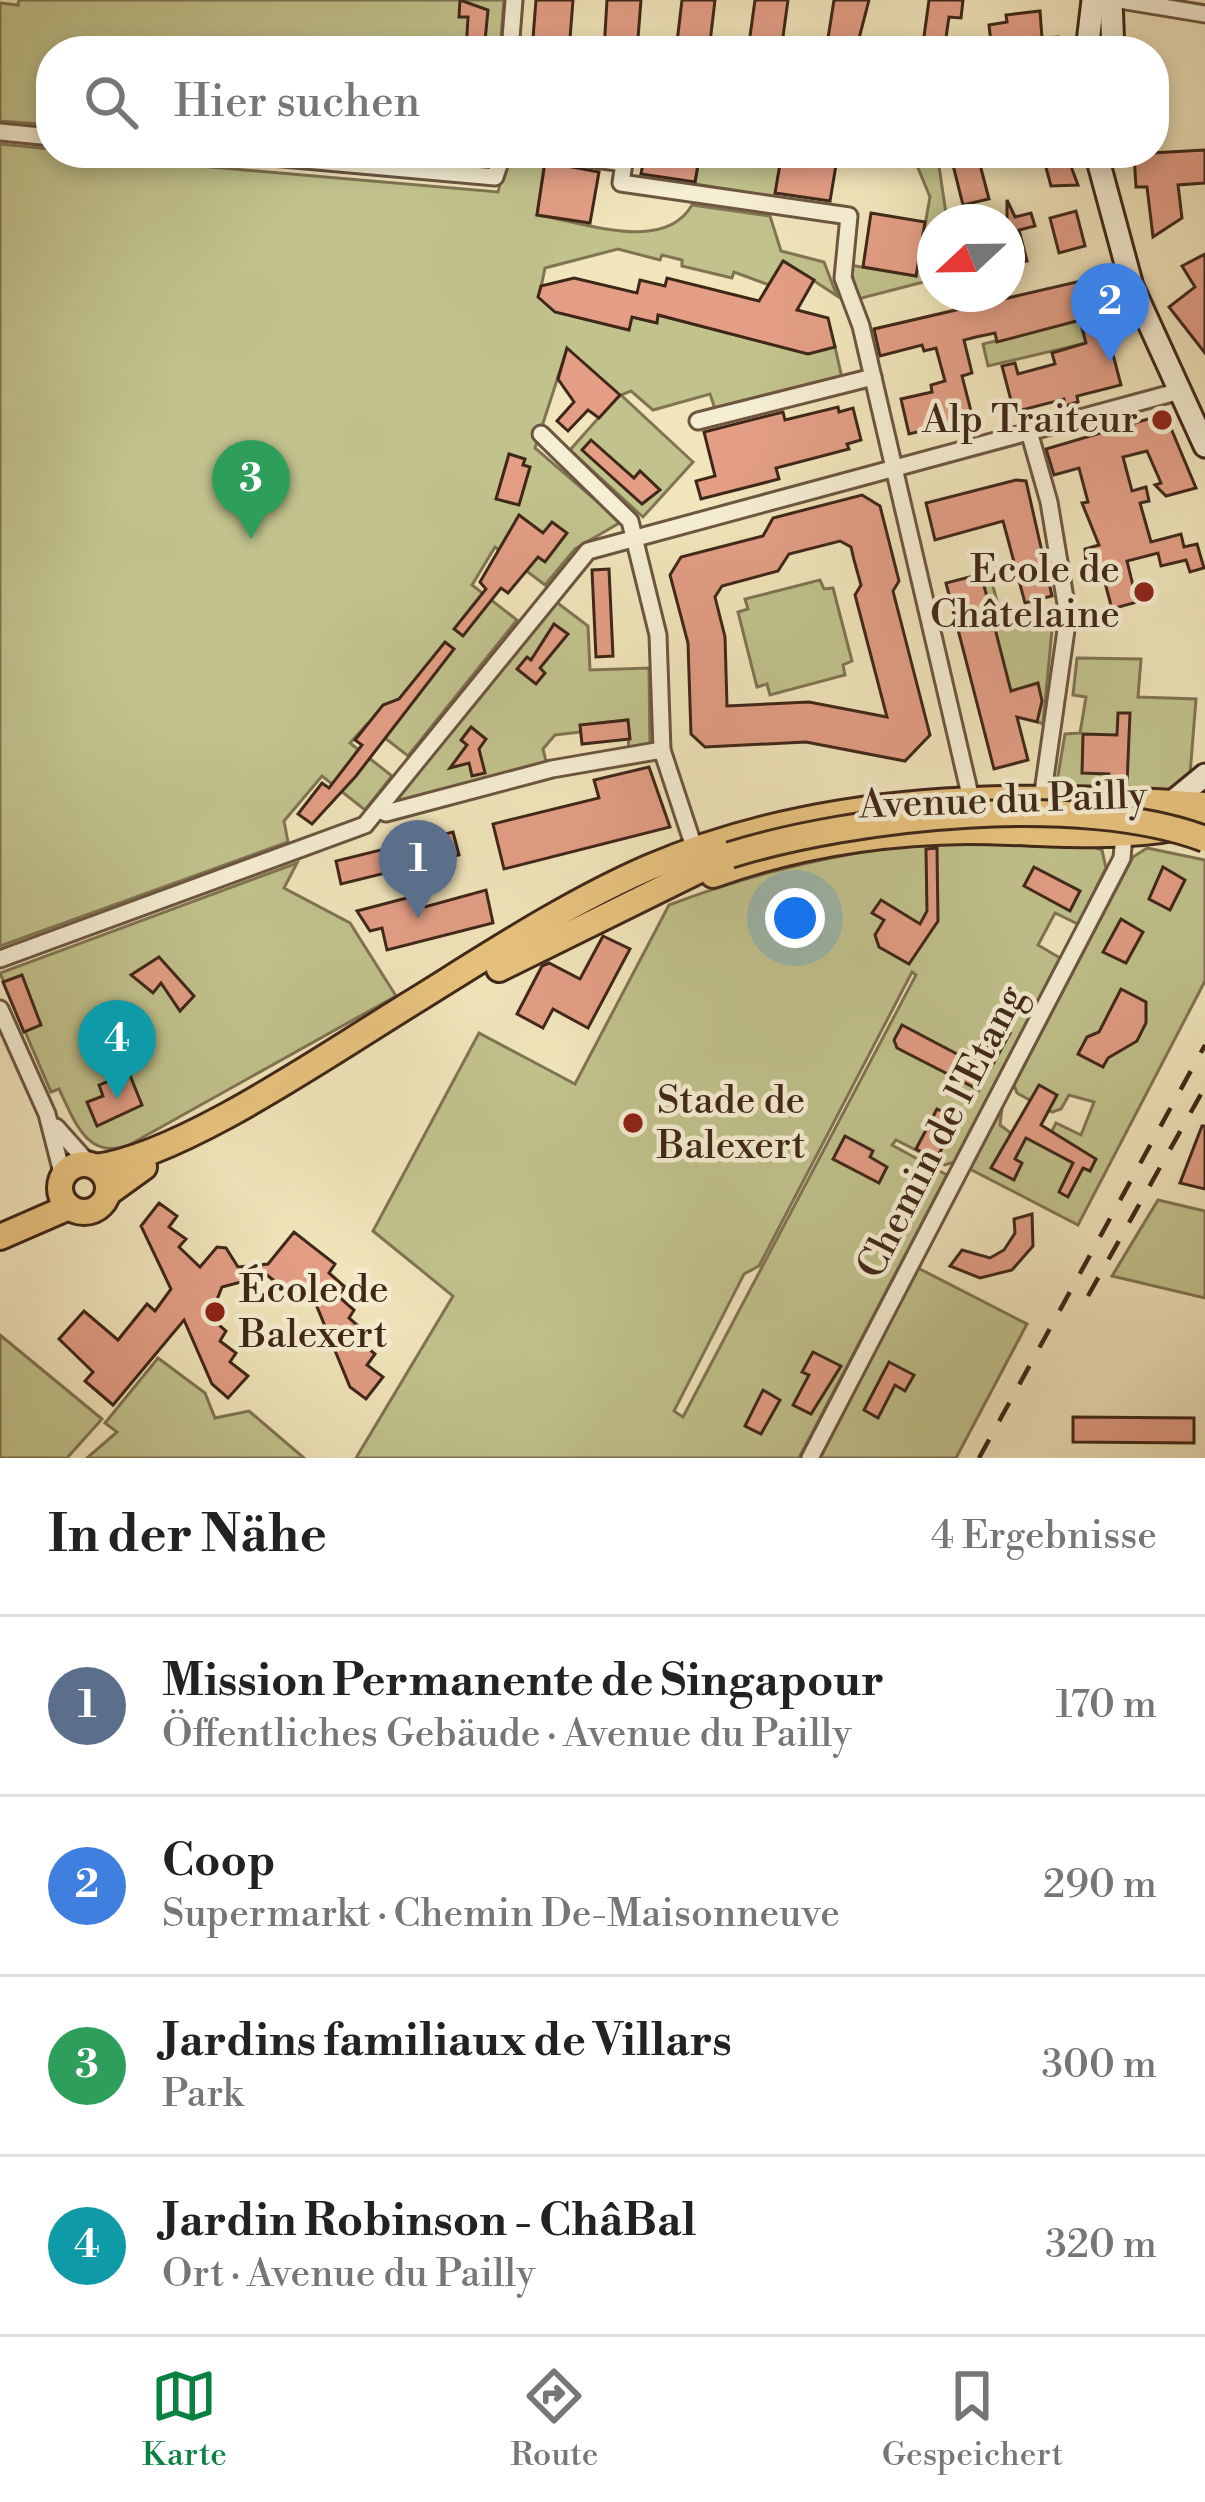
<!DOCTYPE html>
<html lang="de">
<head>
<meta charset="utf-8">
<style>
	:root { --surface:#fff; --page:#f6f6f6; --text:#222; --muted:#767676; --line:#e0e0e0; --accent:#0b8043 }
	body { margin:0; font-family:"Libre Bodoni",serif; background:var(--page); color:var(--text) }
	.compass { position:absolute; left:917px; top:204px; width:108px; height:108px; border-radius:50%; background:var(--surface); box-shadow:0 6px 18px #0003; rotate:248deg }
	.you { position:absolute; left:795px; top:918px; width:42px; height:42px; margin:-30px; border:9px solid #fff; border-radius:50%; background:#1a73e8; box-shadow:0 0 0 18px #1a73e833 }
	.badge { display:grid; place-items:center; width:78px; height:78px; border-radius:50%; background:var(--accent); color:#fff; font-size:39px; font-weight:700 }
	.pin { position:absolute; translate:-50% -99px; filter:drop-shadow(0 3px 6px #0008) }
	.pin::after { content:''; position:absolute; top:63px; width:42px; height:36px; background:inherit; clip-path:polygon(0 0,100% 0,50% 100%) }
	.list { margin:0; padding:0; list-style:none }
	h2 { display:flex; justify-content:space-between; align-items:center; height:156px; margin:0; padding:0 48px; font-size:51px }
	h2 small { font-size:39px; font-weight:400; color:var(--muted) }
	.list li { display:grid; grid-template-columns:78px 1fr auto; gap:36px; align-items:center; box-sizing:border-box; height:180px; padding:0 48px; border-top:3px solid var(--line) }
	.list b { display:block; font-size:45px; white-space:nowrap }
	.list p { margin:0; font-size:39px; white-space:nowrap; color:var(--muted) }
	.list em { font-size:39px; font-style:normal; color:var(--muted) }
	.icon { flex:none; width:66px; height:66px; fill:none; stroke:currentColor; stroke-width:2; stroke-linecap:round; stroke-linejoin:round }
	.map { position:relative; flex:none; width:1205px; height:1458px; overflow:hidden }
	.search { position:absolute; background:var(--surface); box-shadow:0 6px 18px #0003; left:36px; right:36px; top:36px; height:132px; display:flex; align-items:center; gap:30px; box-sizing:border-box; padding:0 42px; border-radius:48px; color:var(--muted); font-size:45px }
	.sheet { height:876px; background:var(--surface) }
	nav { display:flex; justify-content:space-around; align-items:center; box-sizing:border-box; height:168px; border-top:3px solid var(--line); background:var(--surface); font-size:33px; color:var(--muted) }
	nav a { display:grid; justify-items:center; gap:6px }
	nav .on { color:var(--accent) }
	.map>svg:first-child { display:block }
	.green { fill:#c1c28c; stroke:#807452; stroke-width:3; fill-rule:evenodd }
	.building { fill:#e39e85; stroke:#3f2718; stroke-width:3; fill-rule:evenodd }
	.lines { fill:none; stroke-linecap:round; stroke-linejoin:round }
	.street-casing { stroke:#6c5641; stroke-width:21 }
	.secondary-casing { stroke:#3f2718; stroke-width:27 }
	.primary-casing { stroke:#3f2718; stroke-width:30 }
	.street { stroke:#f6eed3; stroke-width:15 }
	.secondary { stroke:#f6eed3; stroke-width:21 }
	.primary { stroke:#e8c27e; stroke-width:24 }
	.rail { stroke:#3f2718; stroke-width:4.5; stroke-dasharray:21 21; stroke-linecap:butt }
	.primary-bridge-casing { stroke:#3f2718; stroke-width:30; stroke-linecap:butt }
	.primary-bridge { stroke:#e8c27e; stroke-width:24 }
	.poi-dot { fill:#8f2418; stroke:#f6eed3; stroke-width:4.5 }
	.labels { text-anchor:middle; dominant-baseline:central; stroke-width:9; stroke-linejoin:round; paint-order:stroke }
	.poi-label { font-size:39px; fill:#3f2718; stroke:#f6eed3; text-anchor:end }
	.street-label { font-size:39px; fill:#3f2718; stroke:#f6eed3 }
</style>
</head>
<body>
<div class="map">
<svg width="1205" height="1458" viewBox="0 0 1205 1458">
	<rect width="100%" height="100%" fill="#f1e5bb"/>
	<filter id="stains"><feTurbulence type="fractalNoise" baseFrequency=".00167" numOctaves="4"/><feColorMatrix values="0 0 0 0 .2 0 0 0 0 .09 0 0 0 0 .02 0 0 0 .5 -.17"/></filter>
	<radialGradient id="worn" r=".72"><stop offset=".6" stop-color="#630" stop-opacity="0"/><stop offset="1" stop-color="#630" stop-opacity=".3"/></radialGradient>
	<g class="green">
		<polygon points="19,0 504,0 500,51 51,51 51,125 0,121 0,3 18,5"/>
		<path d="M 0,144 L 51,149 L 51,153 L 498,192 L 508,153 L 546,153 L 537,215 C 584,222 664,254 692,205 L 770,216 L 781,251 L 824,262 L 837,296 L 784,261 L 769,285 L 734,272 L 732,278 L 682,266 L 682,260 L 662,255 L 660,260 L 618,249 L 545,268 L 539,297 L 555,312 L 628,330 L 632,317 L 656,323 L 658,315 L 808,354 L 835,347 L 842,378 L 715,409 L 710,394 L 653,410 L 631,391 L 621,395 L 693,462 L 643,517 L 570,450 L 619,395 L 567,349 L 535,448 L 621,522 L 575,549 L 545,585 L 495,547 L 472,585 L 517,620 L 408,756 L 367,724 L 350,743 L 392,776 L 365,810 L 322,776 L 284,821 L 288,842 L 0,946 Z"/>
		<polygon points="700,153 782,153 775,197 695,184"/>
		<polygon points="845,153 937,153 947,220 935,222 935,279 858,299 850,265 916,276 930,197 916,163"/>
		<polygon points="1080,320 1086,343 988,366 983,344"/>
		<polygon points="989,572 1003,623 1054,609 1043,724 1016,713 981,574"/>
		<polygon points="820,580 824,589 833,588 852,661 843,665 845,675 770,695 767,684 757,687 738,612 748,609 745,599"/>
		<polygon points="555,601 588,626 590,670 649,668 650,747 629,752 627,720 581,725 581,732 555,735 543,749 547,765 401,804 398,798"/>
		<polygon points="1077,658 1141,659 1138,697 1196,699 1190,774 1169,792 1056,787 1065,734 1080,733 1086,697 1073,695"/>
		<path d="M 938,842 L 1090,846 L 1102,850 L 1106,868 L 1078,924 L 1055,913 L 1038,945 L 1060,958 L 954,1162 L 945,1165 L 896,1140 L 892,1145 L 947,1175 L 799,1458 L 356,1458 L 453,1296 L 373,1231 L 479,1033 L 575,1084 L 669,905 C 756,872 845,851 938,842 ZM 912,972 L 916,975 L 683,1417 L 674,1411 L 744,1274 L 759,1266 Z"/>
		<polygon points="1147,848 1205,860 1205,981 1078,1225 970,1169 1002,1108 1000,1125 1023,1142 1031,1128 1049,1137 1056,1123 1081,1135 1094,1102 1069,1095 1061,1109 1052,1112 1017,1093 1014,1085 1133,857"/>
		<path d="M 297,863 L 284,888 L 350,923 L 396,996 L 129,1145 C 87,1161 74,1120 59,1089 L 51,1092 L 0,973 Z"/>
		<polygon points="1158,1200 1205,1211 1205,1298 1112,1276"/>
		<polygon points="918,1268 1027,1324 956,1458 820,1458"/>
		<polygon points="0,1335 102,1419 67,1458 0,1458"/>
		<polygon points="158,1358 205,1393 215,1418 249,1411 304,1458 87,1458 117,1432 105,1423"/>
	</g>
	<g class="building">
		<polygon points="460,0 488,10 484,51 466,51 468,17 459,17"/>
		<polygon points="536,0 573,0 569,51 532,51"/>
		<polygon points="607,0 641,0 637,51 604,51"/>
		<polygon points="682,0 715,0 709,51 676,51"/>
		<polygon points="755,0 788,0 781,51 748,51"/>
		<polygon points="834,0 869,0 856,50 826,51"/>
		<polygon points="929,0 963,0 961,18 949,17 944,51 922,51"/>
		<polygon points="1040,11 1042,38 1058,37 1057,49 992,51 989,25 1007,22 1006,15"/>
		<polygon points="1205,150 1205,183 1178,185 1182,218 1153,237 1147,187 1136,187 1134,154"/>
		<polygon points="645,153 700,153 695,182 641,174"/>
		<polygon points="782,153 838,153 830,201 775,193"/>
		<polygon points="950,153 977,153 989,199 963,205"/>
		<polygon points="1042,153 1066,153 1078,185 1051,186"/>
		<polygon points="545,162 599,172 590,223 537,215"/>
		<polygon points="1007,200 1015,217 1031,213 1035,226 1019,230 1027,261 1007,267"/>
		<polygon points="1076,211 1085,246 1059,253 1050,218"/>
		<polygon points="871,213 925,222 916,276 863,267"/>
		<polygon points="1205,254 1205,353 1169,307 1195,287 1182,266"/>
		<polygon points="783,261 814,280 797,310 828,318 835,347 808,354 658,315 657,323 632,317 629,330 555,312 538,297 541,286 574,278 637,293 640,280 665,286 667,278 759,301"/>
		<polygon points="1081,281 1094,282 1121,385 1077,396 1078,402 1065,406 1064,399 1014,412 1002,366 1015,363 1018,374 1055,364 1052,353 1086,343 1080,320 997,342 995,333 976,337 964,340 972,373 962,376 973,419 909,434 901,399 932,392 931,385 945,381 936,348 924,351 922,345 880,356 874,329"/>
		<polygon points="567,348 620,395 599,418 588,410 568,431 557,421 574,402 558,379"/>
		<polygon points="838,407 839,412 853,408 861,440 847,444 849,449 776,468 779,479 701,499 696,481 715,476 704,432 783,412 785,420"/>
		<polygon points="1165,414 1196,488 1166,496 1155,485 1161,483 1147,451 1123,457 1132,491 1146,487 1149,501 1140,503 1151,542 1181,534 1184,547 1197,544 1204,568 1190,572 1186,560 1161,566 1158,553 1127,561 1137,602 1112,609 1104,579 1093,582 1086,564 1085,549 1099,545 1082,503 1088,502 1079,468 1054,475 1046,449"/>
		<polygon points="591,440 634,478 640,471 660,490 642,504 582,450"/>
		<polygon points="509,454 525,459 523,465 530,467 519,505 496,499"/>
		<polygon points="1016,480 1026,481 1052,596 1025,603 1003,521 935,540 926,503"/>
		<path d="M 862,495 L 880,506 L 899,581 L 893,591 L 930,735 L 905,761 L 806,742 L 705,747 L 691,734 L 688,643 L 670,575 L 681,557 L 763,536 L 773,518 ZM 840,541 L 851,547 L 854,560 L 861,585 L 855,595 L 887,717 L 809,702 L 727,706 L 725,637 L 715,597 L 722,586 L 778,571 L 789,554 Z"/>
		<polygon points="519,515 543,533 552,522 567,533 545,562 538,557 508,593 501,588 463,636 454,629 486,589 480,582"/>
		<polygon points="609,569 613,656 596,657 592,570"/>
		<polygon points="981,574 1011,691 1038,683 1042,701 1037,722 1017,717 1028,760 994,769 946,583"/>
		<polygon points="554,624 568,634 540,668 545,673 536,684 517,669 527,657 531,660"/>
		<polygon points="445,642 454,649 356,776 312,824 298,814 322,783 329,788 362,745 355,740 383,705 399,699"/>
		<polygon points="1118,713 1130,713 1127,784 1109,784 1109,774 1082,773 1083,734 1117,735"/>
		<polygon points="628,720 630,739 582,744 580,725"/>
		<polygon points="471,727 486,739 479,749 485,773 472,776 469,763 450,768 467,745 461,740"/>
		<polygon points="649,767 670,827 504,869 493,824 599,798 594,780"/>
		<polygon points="453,832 459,855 341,884 336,861"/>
		<polygon points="937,848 938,921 909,964 879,947 875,935 884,920 872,913 881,900 920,924 927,911 926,849"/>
		<polygon points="1034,867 1080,891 1070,911 1024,886"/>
		<polygon points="1163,867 1185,880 1170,910 1149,899"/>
		<polygon points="486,890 493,923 387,950 382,928 370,931 357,911 418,895 421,908"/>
		<polygon points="1121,919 1143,932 1126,963 1103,952"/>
		<polygon points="603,936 630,949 588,1028 553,1009 543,1028 517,1014 542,966 549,963 580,979"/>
		<polygon points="159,957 194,996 180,1011 161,983 153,993 131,975"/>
		<polygon points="22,975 41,1025 24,1032 3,982"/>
		<polygon points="1121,989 1146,1002 1146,1023 1137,1041 1108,1058 1103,1067 1078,1054 1087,1037 1099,1032"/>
		<polygon points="990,1022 1010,1033 979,1090 897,1048 894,1040 902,1025 978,1065 990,1044 980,1040"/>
		<polygon points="129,1073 142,1105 97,1126 87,1102 103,1096 99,1085"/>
		<polygon points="1039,1085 1057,1095 1041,1125 1096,1159 1090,1171 1083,1168 1068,1197 1059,1192 1073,1163 1026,1138 1015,1159 1022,1163 1014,1180 991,1168"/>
		<polygon points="937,1109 957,1119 936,1160 916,1149"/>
		<polygon points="1202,1126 1205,1126 1205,1189 1180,1183"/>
		<polygon points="845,1136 873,1151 870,1157 887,1167 879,1183 833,1159"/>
		<polygon points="159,1203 177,1216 169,1227 186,1239 179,1247 200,1267 217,1247 226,1248 238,1267 268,1264 294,1232 335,1264 329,1273 345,1287 338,1296 354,1310 349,1318 365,1332 358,1340 375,1354 367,1365 383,1377 366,1399 350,1387 315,1302 302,1291 295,1298 267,1275 222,1287 210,1317 226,1331 220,1341 236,1353 230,1362 248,1376 228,1398 212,1384 184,1320 113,1405 85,1381 93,1372 59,1339 84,1311 118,1340 147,1304 155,1311 171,1289 141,1226"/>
		<polygon points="1032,1214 1033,1246 1012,1270 980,1278 950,1266 962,1250 990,1258 1004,1250 1015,1233 1014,1219"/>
		<polygon points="813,1352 841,1366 811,1414 793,1405 809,1375 802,1372"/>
		<polygon points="889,1362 914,1375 905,1391 895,1385 878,1418 864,1410"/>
		<polygon points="763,1390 780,1400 761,1434 745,1426"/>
		<polygon points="1073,1417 1194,1418 1194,1443 1073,1442"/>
	</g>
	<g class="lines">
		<defs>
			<g id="street">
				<polyline points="1120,0 1205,14"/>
				<polyline points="510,51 514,0"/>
				<polyline points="0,132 51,137"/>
				<polyline points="227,153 495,177 503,153"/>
				<polyline points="553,153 624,163 621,183 849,216 843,278 861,326 971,799"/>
				<polyline points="698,421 873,377"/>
				<polyline points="541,434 630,521 658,635 662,750 695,850"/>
				<polyline points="1030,435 1049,502 1068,616 1042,799"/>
				<polyline points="378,809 386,813 552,769 662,750"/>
				<polyline points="0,959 365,825 588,551 1180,391"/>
				<polyline points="0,1009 47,1114 63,1177"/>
				<polyline points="56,1127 90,1165"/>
				<polyline points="810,1458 1122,858 1124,835"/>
			</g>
			<g id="secondary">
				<polyline points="1111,0 1113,51"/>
				<polyline points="1087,51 1093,0"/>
				<polyline points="1096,153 1132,286 1205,446"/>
				<polyline points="1171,803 1205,775"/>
			</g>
			<g id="primary">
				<path d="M 713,875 C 793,846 882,832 967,831 C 1049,831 1125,843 1205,821"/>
				<polyline points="499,969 730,855"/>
				<circle cx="84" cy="1188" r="24"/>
				<path d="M 96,1167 C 185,1155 337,1048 418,999 C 492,953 568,903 648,868 C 824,792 1017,792 1205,805"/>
				<polyline points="108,1193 144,1167"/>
				<polyline points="0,1237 69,1207"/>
			</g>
		</defs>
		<use href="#street" class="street-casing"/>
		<use href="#secondary" class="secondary-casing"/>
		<use href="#primary" class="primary-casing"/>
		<use href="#street" class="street"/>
		<use href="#secondary" class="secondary"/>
		<use href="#primary" class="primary"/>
		<g class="rail">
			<polyline points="1088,1296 1205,1087"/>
			<polyline points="979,1458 1205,1045"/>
		</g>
		<defs>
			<path id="primary-bridge" d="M 730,855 C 855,816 1081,792 1205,839"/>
		</defs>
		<use href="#primary-bridge" class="primary-bridge-casing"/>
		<use href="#primary-bridge" class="primary-bridge"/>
	</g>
	<g class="poi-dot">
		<circle cx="1162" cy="420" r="12"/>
		<circle cx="1144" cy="592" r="12"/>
		<circle cx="633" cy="1123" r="12"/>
		<circle cx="215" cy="1312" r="12"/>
	</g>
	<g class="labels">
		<g class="poi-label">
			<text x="1138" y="420">Alp Traiteur</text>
			<text x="1120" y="570">Ecole de<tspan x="1120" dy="45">Châtelaine</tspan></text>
			<text x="657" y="1101" text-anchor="start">Stade de<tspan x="657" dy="45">Balexert</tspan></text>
			<text x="239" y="1290" text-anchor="start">École de<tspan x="239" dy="45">Balexert</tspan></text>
		</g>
		<g class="street-label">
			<text transform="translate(1003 801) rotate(-2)">Avenue du Pailly</text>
			<text transform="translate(942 1132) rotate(-63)">Chemin de l'Etang</text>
		</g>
	</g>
	<rect width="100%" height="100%" filter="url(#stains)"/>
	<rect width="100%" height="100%" fill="url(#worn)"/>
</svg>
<svg class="compass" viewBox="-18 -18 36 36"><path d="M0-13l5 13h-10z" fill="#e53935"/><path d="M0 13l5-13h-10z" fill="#767676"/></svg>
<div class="you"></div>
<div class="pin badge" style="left:418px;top:919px;background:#5c6f8a">1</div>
<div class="pin badge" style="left:1110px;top:362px;background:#3f7fe0">2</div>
<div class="pin badge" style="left:251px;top:539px;background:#2e9e5b">3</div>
<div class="pin badge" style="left:117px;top:1099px;background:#0f9aa8">4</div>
<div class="search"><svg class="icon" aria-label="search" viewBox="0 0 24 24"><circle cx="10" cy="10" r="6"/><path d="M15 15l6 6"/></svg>Hier suchen</div>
</div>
<section class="sheet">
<h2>In der Nähe<small>4 Ergebnisse</small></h2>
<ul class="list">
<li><span class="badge" style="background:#5c6f8a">1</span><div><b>Mission Permanente de Singapour</b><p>Öffentliches Gebäude · Avenue du Pailly</p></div><em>170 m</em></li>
<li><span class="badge" style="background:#3f7fe0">2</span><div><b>Coop</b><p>Supermarkt · Chemin De-Maisonneuve</p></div><em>290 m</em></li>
<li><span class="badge" style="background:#2e9e5b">3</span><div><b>Jardins familiaux de Villars</b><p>Park</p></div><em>300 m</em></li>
<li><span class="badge" style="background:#0f9aa8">4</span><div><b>Jardin Robinson - ChâBal</b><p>Ort · Avenue du Pailly</p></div><em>320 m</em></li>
</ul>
</section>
<nav>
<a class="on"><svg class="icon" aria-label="map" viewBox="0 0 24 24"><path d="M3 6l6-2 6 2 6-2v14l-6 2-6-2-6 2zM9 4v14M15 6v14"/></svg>Karte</a>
<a><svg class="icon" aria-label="directions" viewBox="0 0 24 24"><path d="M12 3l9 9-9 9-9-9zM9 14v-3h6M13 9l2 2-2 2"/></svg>Route</a>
<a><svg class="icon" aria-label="saved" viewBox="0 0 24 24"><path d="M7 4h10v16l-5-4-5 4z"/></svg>Gespeichert</a>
</nav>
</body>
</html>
